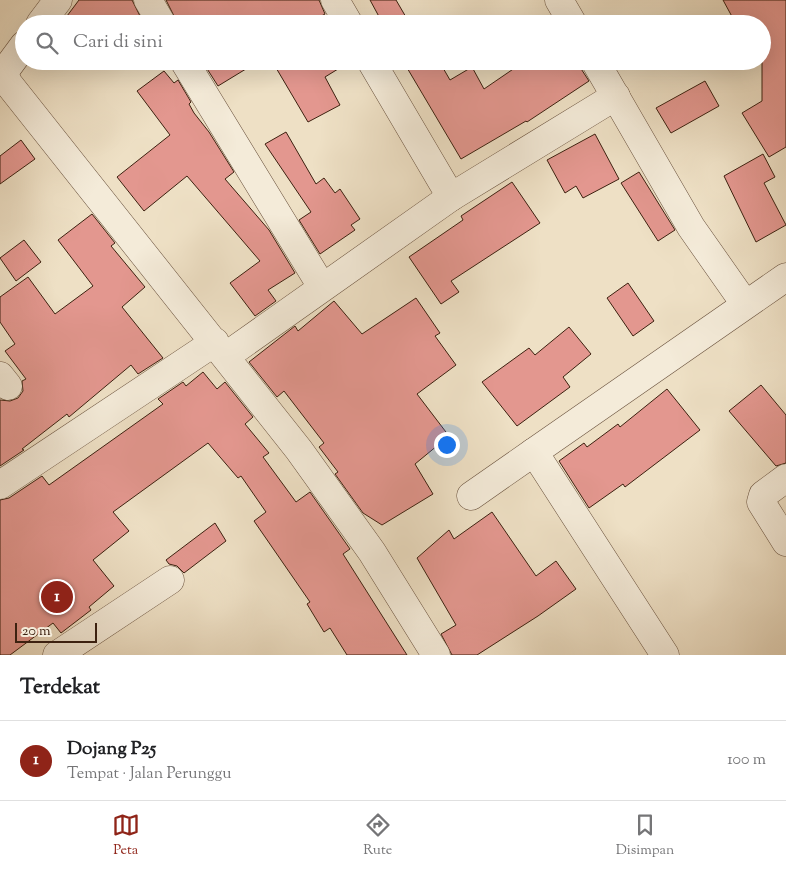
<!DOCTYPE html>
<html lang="id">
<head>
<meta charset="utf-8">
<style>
	:root { --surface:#fff; --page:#f6f6f6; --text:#202124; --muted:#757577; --line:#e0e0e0; --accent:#8f2418 }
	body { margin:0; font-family:"Sorts Mill Goudy",serif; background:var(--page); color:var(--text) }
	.scale { position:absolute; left:15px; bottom:12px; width:82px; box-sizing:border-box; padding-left:5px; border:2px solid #3d2110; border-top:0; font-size:14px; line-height:18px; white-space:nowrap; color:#3d2110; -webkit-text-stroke:4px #f4ebd9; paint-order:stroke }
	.you { position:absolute; left:446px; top:444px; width:18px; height:18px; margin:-12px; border:4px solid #fff; border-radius:50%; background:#1a73e8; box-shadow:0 0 0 8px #1a73e833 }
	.badge { display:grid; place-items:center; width:32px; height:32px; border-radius:50%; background:var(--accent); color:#fff; font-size:16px; font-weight:700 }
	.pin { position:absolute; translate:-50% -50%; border:2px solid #fff; box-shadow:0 1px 5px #0006 }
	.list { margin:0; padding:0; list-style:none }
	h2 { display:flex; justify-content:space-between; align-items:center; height:65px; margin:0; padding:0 20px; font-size:21px }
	h2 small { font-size:16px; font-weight:400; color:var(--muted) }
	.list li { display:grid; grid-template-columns:32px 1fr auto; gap:15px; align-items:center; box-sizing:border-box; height:80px; padding:0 20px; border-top:1px solid var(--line) }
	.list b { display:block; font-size:19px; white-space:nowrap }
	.list p { margin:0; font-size:16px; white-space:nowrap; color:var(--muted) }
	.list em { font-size:16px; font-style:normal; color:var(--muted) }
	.icon { flex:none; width:28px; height:28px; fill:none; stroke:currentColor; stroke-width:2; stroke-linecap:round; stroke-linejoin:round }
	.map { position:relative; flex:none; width:786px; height:655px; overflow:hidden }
	.search { position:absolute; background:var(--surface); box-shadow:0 5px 20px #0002; left:15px; right:15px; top:15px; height:55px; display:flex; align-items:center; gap:12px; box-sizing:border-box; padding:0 18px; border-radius:28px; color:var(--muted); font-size:19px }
	.sheet { height:145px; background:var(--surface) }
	nav { display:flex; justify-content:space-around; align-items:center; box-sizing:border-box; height:70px; border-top:1px solid var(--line); background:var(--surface); font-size:14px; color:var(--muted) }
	nav a { display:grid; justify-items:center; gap:2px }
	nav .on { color:var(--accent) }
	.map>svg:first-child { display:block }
	.building { fill:#e3978f; stroke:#3d2110 }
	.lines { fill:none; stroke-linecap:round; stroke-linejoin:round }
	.street-casing { stroke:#69513d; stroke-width:29 }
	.street { stroke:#f4ebd9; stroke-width:28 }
</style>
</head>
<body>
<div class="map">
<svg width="786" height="655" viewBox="0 0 786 655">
	<rect width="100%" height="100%" fill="#eee0c5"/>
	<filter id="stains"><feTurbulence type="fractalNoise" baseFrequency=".004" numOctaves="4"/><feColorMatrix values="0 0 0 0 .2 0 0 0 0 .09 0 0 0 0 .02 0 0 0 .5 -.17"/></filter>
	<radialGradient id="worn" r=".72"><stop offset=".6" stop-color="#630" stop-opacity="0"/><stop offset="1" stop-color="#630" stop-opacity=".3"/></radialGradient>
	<g class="building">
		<polygon points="79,0 132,0 144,24 61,24"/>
		<polygon points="166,0 319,0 325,14 307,24 178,24"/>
		<polygon points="370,0 396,0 410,24 383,24"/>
		<polygon points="723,0 786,0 786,147 769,157 742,113 762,101 762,24 736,24"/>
		<polygon points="209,61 259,61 218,86 204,64"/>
		<polygon points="272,61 351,61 325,77 340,105 308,122"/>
		<polygon points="403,61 439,61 450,80 472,67 484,89 525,61 576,61 589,81 527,122 526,121 461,159"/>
		<polygon points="164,71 174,83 178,80 191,102 189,104 194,113 209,132 234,172 225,179 269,230 295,273 268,290 276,301 255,316 230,283 260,261 187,176 144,211 117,177 170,135 137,91"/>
		<polygon points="705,81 719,106 671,133 656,108"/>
		<polygon points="286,132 316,184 324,178 335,193 340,189 360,219 351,225 355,230 320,254 299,220 311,212 265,144"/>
		<polygon points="595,134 619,179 583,198 576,186 565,193 547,160"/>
		<polygon points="21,140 35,159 0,184 0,156"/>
		<polygon points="763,154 775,177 764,183 786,225 756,242 724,176"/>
		<polygon points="639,172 675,230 658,241 621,183"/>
		<polygon points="512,182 540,223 451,281 459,292 441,304 409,257 463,220 461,216"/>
		<polygon points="92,214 115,243 111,246 145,287 122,307 163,358 138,374 131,365 69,417 67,414 22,449 24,450 0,466 0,400 10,401 18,398 23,391 22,381 26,379 5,351 15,344 0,322 0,297 28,277 55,314 93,286 58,240"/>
		<polygon points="24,240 41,262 16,281 0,258"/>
		<polygon points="628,283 654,321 633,336 607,298"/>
		<polygon points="416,298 440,333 435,336 456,365 417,394 449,436 415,464 433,494 382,525 363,513 335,474 338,472 319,447 324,443 284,391 277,397 249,362 295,326 298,331 334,301 362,334"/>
		<polygon points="569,327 591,354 563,377 570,387 517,426 482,382 529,348 535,355"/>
		<polygon points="203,372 217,389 225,382 253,417 245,424 269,453 263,457 296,502 310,492 350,549 343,554 407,655 347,655 330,628 324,632 307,604 310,602 254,521 266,512 241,476 238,478 208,443 113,512 129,531 93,560 114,586 89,607 91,610 61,633 53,623 10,655 0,655 0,500 9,498 42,476 49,485 163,404 158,399 183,382 186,386"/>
		<polygon points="761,385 786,415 786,463 776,466 729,411"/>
		<polygon points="667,389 700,430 625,487 623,484 589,508 559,461 584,443 587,447 618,424 620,427"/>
		<polygon points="492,512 536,576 556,561 576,589 538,616 477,655 452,655 441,634 456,625 417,558 449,530 454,539"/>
		<polygon points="215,523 226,541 184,573 177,566 169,564 166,560"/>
	</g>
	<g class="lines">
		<defs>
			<g id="street">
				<polyline points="148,0 162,24"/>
				<polyline points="335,0 349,24"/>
				<polyline points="559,0 573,24"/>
				<polyline points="40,24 58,0"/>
				<polyline points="24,45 4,72 8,83 299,450 372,552 436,655"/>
				<polyline points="184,61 322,287"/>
				<polyline points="371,61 451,197"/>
				<polyline points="595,61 691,227 745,304"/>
				<polyline points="226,356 451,197 616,96"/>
				<polyline points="0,376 8,386"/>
				<polyline points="786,478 763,495 761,502 786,542"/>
				<polyline points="0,485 215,342"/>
				<polyline points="471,496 534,452"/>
				<polyline points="57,655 170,580"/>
				<polyline points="665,655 534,452 786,277"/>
			</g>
		</defs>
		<use href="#street" class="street-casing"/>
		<use href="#street" class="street"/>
	</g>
	<rect width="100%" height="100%" filter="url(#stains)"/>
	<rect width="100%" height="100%" fill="url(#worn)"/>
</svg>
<div class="scale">20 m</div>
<div class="you"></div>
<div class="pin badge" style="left:57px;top:597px">1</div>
<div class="search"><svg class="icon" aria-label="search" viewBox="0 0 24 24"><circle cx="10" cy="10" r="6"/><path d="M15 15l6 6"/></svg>Cari di sini</div>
</div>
<section class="sheet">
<h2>Terdekat<small></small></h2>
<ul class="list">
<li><span class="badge">1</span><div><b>Dojang P25</b><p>Tempat · Jalan Perunggu</p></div><em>100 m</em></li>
</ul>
</section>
<nav>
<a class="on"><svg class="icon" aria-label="map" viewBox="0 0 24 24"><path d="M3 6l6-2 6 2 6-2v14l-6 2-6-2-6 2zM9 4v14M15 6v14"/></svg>Peta</a>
<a><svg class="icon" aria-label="directions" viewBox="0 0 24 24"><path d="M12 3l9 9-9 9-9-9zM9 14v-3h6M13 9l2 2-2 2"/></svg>Rute</a>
<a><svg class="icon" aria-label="saved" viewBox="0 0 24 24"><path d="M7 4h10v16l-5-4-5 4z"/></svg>Disimpan</a>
</nav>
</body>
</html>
